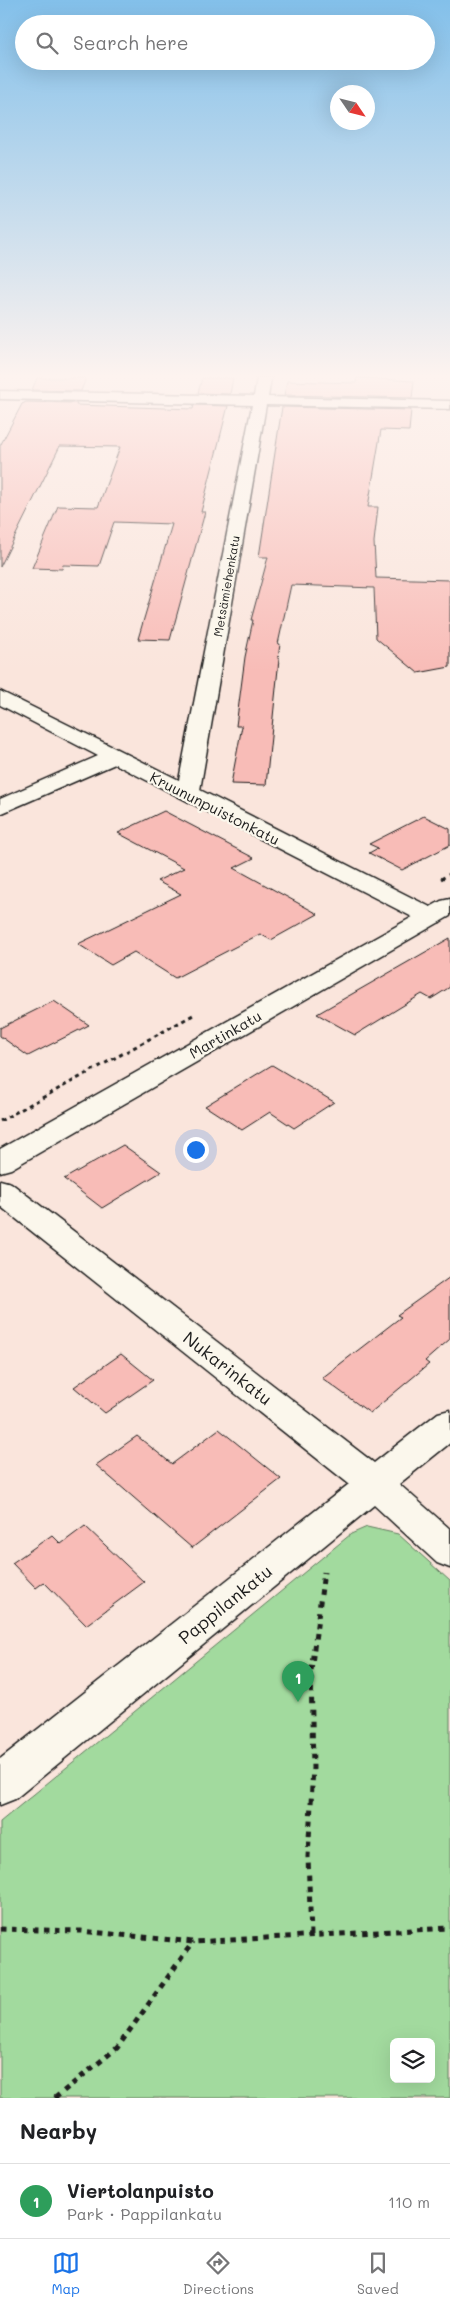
<!DOCTYPE html>
<html lang="en">
<head>
<meta charset="utf-8">
<style>
	:root { --surface:#fff; --page:#f6f6f6; --text:#202124; --muted:#757577; --line:#e0e0e0; --accent:#1a73e8 }
	body { margin:0; font-family:Mali,sans-serif; background:var(--page); color:var(--text) }
	.controls { position:absolute; right:15px; bottom:15px; display:grid; overflow:hidden; border-radius:8px; box-shadow:0 5px 20px #0002 }
	.controls button { width:45px; height:45px; display:grid; place-items:center; padding:0; border:0; border-bottom:1px solid var(--line); background:var(--surface); color:var(--text); font:25px sans-serif }
	.compass { position:absolute; left:330px; top:85px; width:45px; height:45px; border-radius:50%; background:var(--surface); box-shadow:0 5px 20px #0002; rotate:125deg }
	.you { position:absolute; left:195px; top:1149px; width:18px; height:18px; margin:-12px; border:4px solid #fff; border-radius:50%; background:#1a73e8; box-shadow:0 0 0 8px #1a73e833 }
	.badge { display:grid; place-items:center; width:32px; height:32px; border-radius:50%; background:var(--accent); color:#fff; font-size:16px; font-weight:700 }
	.pin { position:absolute; translate:-50% -41px; filter:drop-shadow(0 1px 2px #0008) }
	.pin::after { content:''; position:absolute; top:26px; width:18px; height:15px; background:inherit; clip-path:polygon(0 0,100% 0,50% 100%) }
	.list { margin:0; padding:0; list-style:none }
	h2 { display:flex; justify-content:space-between; align-items:center; height:65px; margin:0; padding:0 20px; font-size:21px }
	h2 small { font-size:16px; font-weight:400; color:var(--muted) }
	.list li { display:grid; grid-template-columns:32px 1fr auto; gap:15px; align-items:center; box-sizing:border-box; height:75px; padding:0 20px; border-top:1px solid var(--line) }
	.list b { display:block; font-size:19px; white-space:nowrap }
	.list p { margin:0; font-size:16px; white-space:nowrap; color:var(--muted) }
	.list em { font-size:16px; font-style:normal; color:var(--muted) }
	.icon { flex:none; width:28px; height:28px; fill:none; stroke:currentColor; stroke-width:2; stroke-linecap:round; stroke-linejoin:round }
	.map { position:relative; flex:none; width:450px; height:2098px; overflow:hidden }
	.search { position:absolute; background:var(--surface); box-shadow:0 5px 20px #0002; left:15px; right:15px; top:15px; height:55px; display:flex; align-items:center; gap:12px; box-sizing:border-box; padding:0 18px; border-radius:28px; color:var(--muted); font-size:19px }
	.sheet { height:140px; background:var(--surface) }
	nav { display:flex; justify-content:space-around; align-items:center; box-sizing:border-box; height:70px; border-top:1px solid var(--line); background:var(--surface); font-size:14px; color:var(--muted) }
	nav a { display:grid; justify-items:center; gap:2px }
	nav .on { color:var(--accent) }
	.map>svg:first-child { display:block }
	.green { fill:#a2da9e; stroke:#5f7b5d; fill-rule:evenodd }
	.building { fill:#f8bcb7; stroke:#1c1c1c }
	.lines { fill:none; stroke-linecap:round; stroke-linejoin:round }
	.street-casing { stroke:#1c1c1c; stroke-width:3 }
	.secondary-casing { stroke:#1c1c1c; stroke-width:3 }
	.path-far1 { stroke:#1c1c1c; stroke-width:3; stroke-dasharray:4 4; stroke-linecap:butt }
	.path { stroke:#1c1c1c; stroke-width:5; stroke-dasharray:5.5 5.5; stroke-linecap:butt }
	.street { fill:#fbf7ec; fill-rule:evenodd }
	.secondary { fill:#fbf7ec; fill-rule:evenodd }
	.labels { text-anchor:middle; dominant-baseline:central; stroke-width:4.5; stroke-linejoin:round; paint-order:stroke }
	.far-street-label { font-size:12px; fill:#1c1c1c; stroke:#fbf7ec }
	.street-label { font-size:15px; fill:#1c1c1c; stroke:#fbf7ec }
	.near-street-label { font-size:18px; fill:#1c1c1c; stroke:#fbf7ec }
</style>
</head>
<body>
<div class="map">
<svg width="450" height="2098" viewBox="0 0 450 2098">
	<rect width="100%" height="100%" fill="#fae5dc"/>
	<filter id="ink" filterUnits="userSpaceOnUse"><feTurbulence type="fractalNoise" baseFrequency=".02" numOctaves="2"/><feDisplacementMap in="SourceGraphic" scale="10" xChannelSelector="R" yChannelSelector="G"/><feConvolveMatrix kernelMatrix="1 2 1 2 8 2 1 2 1" color-interpolation-filters="sRGB"/></filter>
	<g filter="url(#ink)">
		<path class="green" d="M 367,1527 L 398,1534 L 450,1581 L 450,2098 L 0,2098 L 0,1822 L 351,1534 ZM 394,2042 L 431,2042 L 431,2079 L 394,2079 Z"/>
		<g class="building">
			<polygon points="37,378 86,378 81,391 32,390"/>
			<polygon points="202,378 233,378 230,394 198,393"/>
			<polygon points="357,378 414,381 412,398 284,395 287,381 356,383"/>
			<polygon points="26,402 77,403 76,405 193,409 194,405 228,406 201,512 205,512 170,640 138,639 172,524 114,522 99,566 63,565 62,569 32,568 58,506 98,507 120,447 60,446 0,567 0,446 22,404"/>
			<polygon points="282,407 411,410 409,431 381,430 368,507 378,507 374,542 376,578 450,580 450,667 418,673 376,638 374,588 291,585 278,644 280,644 278,659 279,659 266,785 231,784 242,726 236,726 245,657 253,620 251,620 268,557 259,557"/>
			<polygon points="164,811 254,858 234,868 318,914 271,940 260,934 175,978 134,952 111,965 78,944 181,894 157,881 184,868 118,833"/>
			<polygon points="424,816 450,829 450,845 402,870 369,853 378,848 369,844"/>
			<polygon points="450,938 450,987 431,999 422,994 355,1035 317,1014"/>
			<polygon points="54,1001 89,1025 28,1056 0,1036 0,1028"/>
			<polygon points="272,1065 334,1102 294,1128 270,1112 242,1130 205,1106"/>
			<polygon points="123,1145 161,1172 102,1208 64,1179"/>
			<polygon points="450,1277 450,1339 425,1361 429,1364 370,1413 322,1378 401,1317 397,1315"/>
			<polygon points="121,1354 153,1380 105,1413 74,1387"/>
			<polygon points="219,1429 281,1479 192,1548 96,1465 137,1436 172,1464"/>
			<polygon points="85,1526 144,1582 86,1625 44,1582 36,1588 12,1563 52,1535 61,1544"/>
		</g>
		<g class="lines">
			<defs>
				<g id="street">
					<polygon points="257,378 271,378 268,397 450,401 450,409 266,405 200,790 440,912 443,917 440,922 431,924 422,922 115,764 0,814 0,799 98,756 0,705 0,691 179,780 252,405 0,399 0,391 254,396"/>
					<polygon points="0,1180 11,1183 374,1463 438,1413 450,1410 450,1443 399,1484 450,1529 450,1568 437,1563 374,1505 15,1799 0,1805 0,1759 349,1484 0,1206"/>
				</g>
				<polygon id="secondary" points="450,899 450,916 11,1169 0,1172 0,1149 441,901"/>
			</defs>
			<use href="#street" class="street-casing"/>
			<use href="#secondary" class="secondary-casing"/>
			<g class="path-far1">
				<polyline points="441,879 450,874"/>
				<polyline points="0,1121 195,1014"/>
			</g>
			<g class="path">
				<polyline points="0,1929 81,1931 193,1942 450,1928"/>
				<polyline points="311,1935 308,1857 313,1768 311,1671 324,1572"/>
				<polyline points="55,2098 117,2048 193,1942"/>
			</g>
			<use href="#street" class="street"/>
			<use href="#secondary" class="secondary"/>
		</g>
	</g>
	<linearGradient id="sky" x2="0" y2="1"><stop stop-color="#83c0ea"/><stop offset="0.56" stop-color="#fdf3ef"/><stop offset="1" stop-color="#fdf3ef" stop-opacity="0"/></linearGradient>
	<rect width="450" height="671" fill="url(#sky)"/>
	<g class="labels">
		<g class="far-street-label">
			<text transform="translate(226 586) rotate(-80)">Metsämiehenkatu</text>
		</g>
		<g class="street-label">
			<text transform="translate(215 808) rotate(27)">Kruununpuistonkatu</text>
			<text transform="translate(225 1034) rotate(-30)">Martinkatu</text>
		</g>
		<g class="near-street-label">
			<text transform="translate(228 1368) rotate(38)">Nukarinkatu</text>
			<text transform="translate(225 1604) rotate(-39)">Pappilankatu</text>
		</g>
	</g>
</svg>
<div class="controls">
<button><svg class="icon" aria-label="layers" viewBox="0 0 24 24"><path d="M12 4l9 5-9 5-9-5zM3 14l9 5 9-5"/></svg></button>
</div>
<svg class="compass" viewBox="-18 -18 36 36"><path d="M0-13l5 13h-10z" fill="#e53935"/><path d="M0 13l5-13h-10z" fill="#757577"/></svg>
<div class="you"></div>
<div class="pin badge" style="left:298px;top:1702px;background:#2e9e5b">1</div>
<div class="search"><svg class="icon" aria-label="search" viewBox="0 0 24 24"><circle cx="10" cy="10" r="6"/><path d="M15 15l6 6"/></svg>Search here</div>
</div>
<section class="sheet">
<h2>Nearby<small></small></h2>
<ul class="list">
<li><span class="badge" style="background:#2e9e5b">1</span><div><b>Viertolanpuisto</b><p>Park · Pappilankatu</p></div><em>110 m</em></li>
</ul>
</section>
<nav>
<a class="on"><svg class="icon" aria-label="map" viewBox="0 0 24 24"><path d="M3 6l6-2 6 2 6-2v14l-6 2-6-2-6 2zM9 4v14M15 6v14"/></svg>Map</a>
<a><svg class="icon" aria-label="directions" viewBox="0 0 24 24"><path d="M12 3l9 9-9 9-9-9zM9 14v-3h6M13 9l2 2-2 2"/></svg>Directions</a>
<a><svg class="icon" aria-label="saved" viewBox="0 0 24 24"><path d="M7 4h10v16l-5-4-5 4z"/></svg>Saved</a>
</nav>
</body>
</html>
